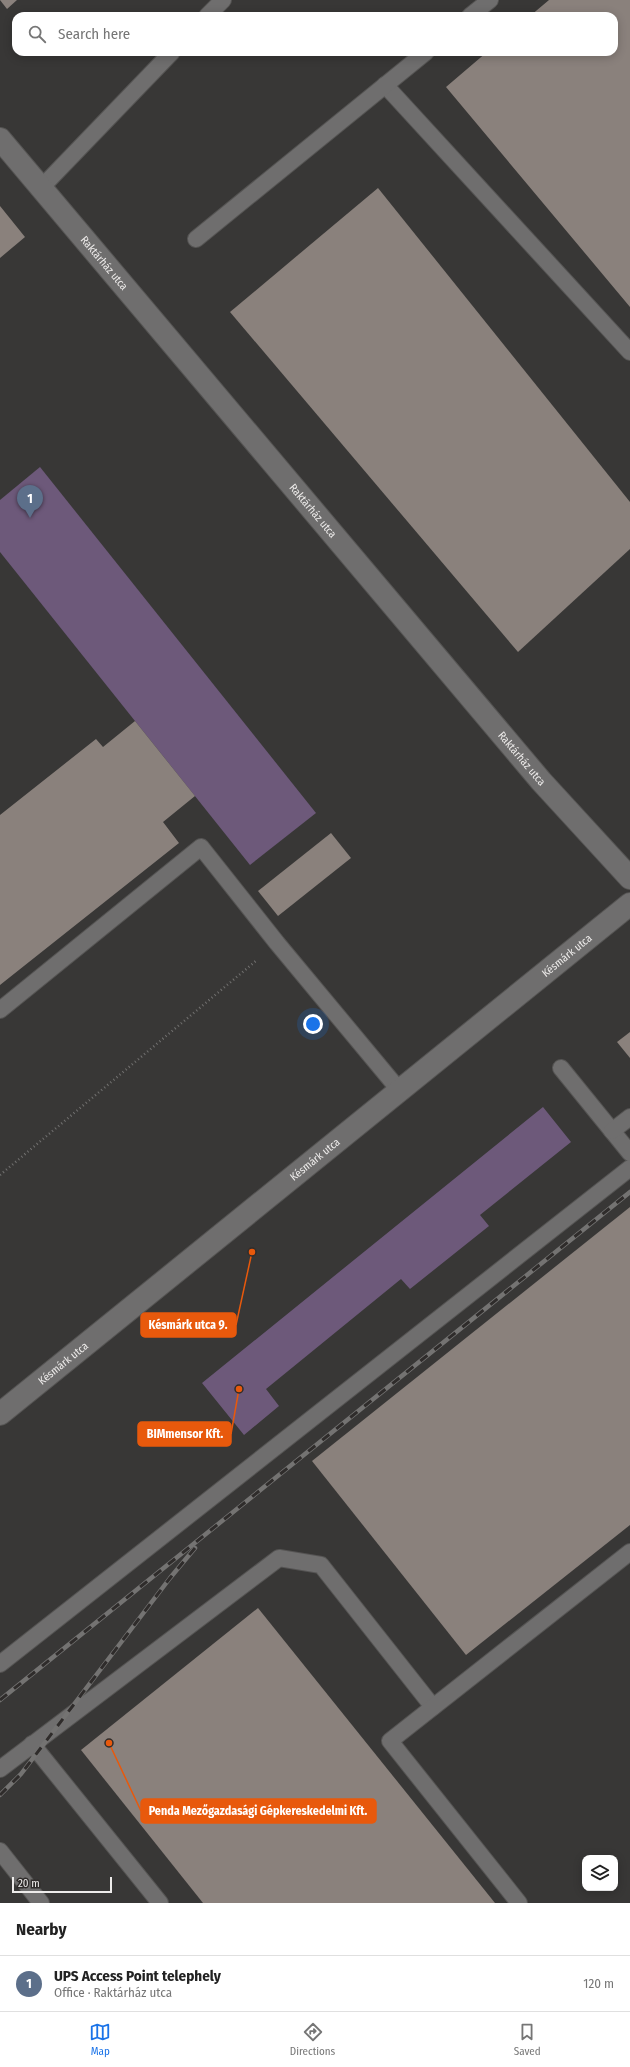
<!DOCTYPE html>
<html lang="en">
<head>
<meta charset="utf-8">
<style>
	:root { --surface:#fff; --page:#f2f2f2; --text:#222; --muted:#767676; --line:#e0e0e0; --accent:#1a73e8 }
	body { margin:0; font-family:"Fira Sans Condensed",sans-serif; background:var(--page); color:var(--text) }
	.controls { position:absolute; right:12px; bottom:12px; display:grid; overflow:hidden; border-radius:8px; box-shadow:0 2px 10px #0003 }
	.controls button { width:36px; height:36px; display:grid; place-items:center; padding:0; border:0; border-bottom:1px solid var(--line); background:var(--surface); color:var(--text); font:20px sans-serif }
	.scale { position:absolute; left:12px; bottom:10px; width:100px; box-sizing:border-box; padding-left:4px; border:2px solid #edebea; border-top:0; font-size:11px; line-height:14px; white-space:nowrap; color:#edebea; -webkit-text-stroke:3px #2f2c2b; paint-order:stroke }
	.you { position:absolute; left:313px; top:1024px; width:14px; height:14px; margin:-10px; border:3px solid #fff; border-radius:50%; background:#1a73e8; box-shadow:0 0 0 6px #1a73e833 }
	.badge { display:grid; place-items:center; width:26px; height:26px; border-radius:50%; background:var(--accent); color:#fff; font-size:13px; font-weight:700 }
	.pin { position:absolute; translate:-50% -33px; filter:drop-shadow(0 1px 2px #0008) }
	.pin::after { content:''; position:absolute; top:21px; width:14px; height:12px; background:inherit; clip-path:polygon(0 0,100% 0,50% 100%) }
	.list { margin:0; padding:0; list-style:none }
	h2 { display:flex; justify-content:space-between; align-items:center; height:52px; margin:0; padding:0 16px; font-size:17px }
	h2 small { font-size:13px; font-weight:400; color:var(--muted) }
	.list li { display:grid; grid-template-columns:26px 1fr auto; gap:12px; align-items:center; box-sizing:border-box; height:56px; padding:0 16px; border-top:1px solid var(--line) }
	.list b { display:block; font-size:15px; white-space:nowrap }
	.list p { margin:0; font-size:13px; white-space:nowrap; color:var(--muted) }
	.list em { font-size:13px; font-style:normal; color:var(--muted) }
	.icon { flex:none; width:22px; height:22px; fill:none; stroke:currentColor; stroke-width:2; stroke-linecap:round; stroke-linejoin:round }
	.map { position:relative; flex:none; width:630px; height:1903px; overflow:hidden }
	.search { position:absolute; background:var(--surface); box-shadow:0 2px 10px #0003; left:12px; right:12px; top:12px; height:44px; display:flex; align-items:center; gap:10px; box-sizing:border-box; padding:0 14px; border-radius:12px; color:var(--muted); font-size:15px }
	.sheet { height:108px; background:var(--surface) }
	nav { display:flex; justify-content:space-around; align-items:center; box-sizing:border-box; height:56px; border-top:1px solid var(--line); background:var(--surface); font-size:11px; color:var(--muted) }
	nav a { display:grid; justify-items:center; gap:2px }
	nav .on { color:var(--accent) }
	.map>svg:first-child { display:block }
	.offices { fill:#6d597a }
	.industry { fill:#8a817c }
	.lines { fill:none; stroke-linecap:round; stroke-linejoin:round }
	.service-casing { stroke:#555453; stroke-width:18 }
	.minor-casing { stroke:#555453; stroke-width:24 }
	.tertiary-casing { stroke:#555453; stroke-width:24 }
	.path { stroke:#727170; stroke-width:2.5; stroke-dasharray:1 3; stroke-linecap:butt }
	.service { stroke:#6f6e6e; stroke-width:16 }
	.minor { stroke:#6f6e6e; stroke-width:22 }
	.tertiary { stroke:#6f6e6e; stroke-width:22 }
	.rail-casing { stroke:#747372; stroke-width:4.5 }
	.rail { stroke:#2f2c2b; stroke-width:3; stroke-dasharray:9; stroke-linecap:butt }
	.labels { text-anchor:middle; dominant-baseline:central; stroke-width:4; stroke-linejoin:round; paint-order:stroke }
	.street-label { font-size:11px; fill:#edebea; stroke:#2f2c2b }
	.leader { fill:none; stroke:#e8590c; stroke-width:1.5 }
	.callout-dot { fill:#e8590c; stroke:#2f2c2b; stroke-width:1.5 }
	.callout { fill:#e8590c; stroke:#e8590c; stroke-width:1.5 }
	.callout-label { font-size:12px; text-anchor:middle; font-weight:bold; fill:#fff }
</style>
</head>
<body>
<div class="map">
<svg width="630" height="1903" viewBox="0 0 630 1903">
	<rect width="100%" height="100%" fill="#383736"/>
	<g class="offices">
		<polygon points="40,467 316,813 250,865 0,552 0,500"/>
		<polygon points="543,1107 571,1142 480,1215 489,1226 410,1289 401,1279 266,1389 279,1406 244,1435 202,1383"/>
	</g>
	<g class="industry">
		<polygon points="0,0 17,0 7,9"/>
		<polygon points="549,0 630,0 630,307 446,87 487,52 614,52 614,16 530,16"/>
		<polygon points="378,188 630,502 630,549 518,652 230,312"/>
		<polygon points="0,206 25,237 0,258"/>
		<polygon points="135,721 195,796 163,822 179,843 0,985 0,815 96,739 103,747"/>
		<polygon points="331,833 351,858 278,916 258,891"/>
		<polygon points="630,1032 630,1058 617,1042"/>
		<polygon points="630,1207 630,1525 466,1655 312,1461"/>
		<polygon points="258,1608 495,1903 203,1903 81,1750"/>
	</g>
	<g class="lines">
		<defs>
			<g id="service">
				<polyline points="207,16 223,0"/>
				<polyline points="470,16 490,0"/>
				<polyline points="385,85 630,352"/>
				<polyline points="41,188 172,52"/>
				<polyline points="196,239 426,52"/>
				<polyline points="0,1010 201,847 277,943 400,1091"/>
				<polyline points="561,1068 630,1153"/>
				<polyline points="612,1131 630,1117"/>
				<polyline points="0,1664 630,1168"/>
				<polyline points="32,1744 160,1903"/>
				<polyline points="0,1769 279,1558 321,1565 433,1707"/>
				<polyline points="0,1851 41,1903"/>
				<polyline points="519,1903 390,1741 630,1552"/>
			</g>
			<g id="minor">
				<path id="s1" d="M 0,139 L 541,781 L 630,878"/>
			</g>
			<g id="tertiary">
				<path id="s2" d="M 0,1414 L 630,904"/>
			</g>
		</defs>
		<use href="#service" class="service-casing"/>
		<use href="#minor" class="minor-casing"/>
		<use href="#tertiary" class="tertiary-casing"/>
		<polyline class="path" points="0,1175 257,960"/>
		<use href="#service" class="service"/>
		<use href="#minor" class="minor"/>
		<use href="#tertiary" class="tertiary"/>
		<defs>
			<g id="rail">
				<polyline points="0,1700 630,1192"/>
				<polyline points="0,1795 21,1774 170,1578 195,1548"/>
			</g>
		</defs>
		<use href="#rail" class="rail-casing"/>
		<use href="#rail" class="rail"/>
	</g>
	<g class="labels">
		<g class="street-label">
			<text stroke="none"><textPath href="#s1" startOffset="162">Raktárház utca</textPath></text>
			<text stroke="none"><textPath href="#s1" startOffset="486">Raktárház utca</textPath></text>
			<text stroke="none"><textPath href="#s1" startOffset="810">Raktárház utca</textPath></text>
			<text stroke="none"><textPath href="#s2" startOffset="729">Késmárk utca</textPath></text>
			<text stroke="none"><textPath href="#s2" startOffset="405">Késmárk utca</textPath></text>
			<text stroke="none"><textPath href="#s2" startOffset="81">Késmárk utca</textPath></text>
		</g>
	</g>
	<path class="leader" d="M252 1252L236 1325M239 1389L231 1434M109 1743L141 1811"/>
	<g class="callout-dot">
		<circle cx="252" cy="1252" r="4"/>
		<circle cx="239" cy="1389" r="4"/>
		<circle cx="109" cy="1743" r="4"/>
	</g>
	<g class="callout">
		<rect x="141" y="1313" width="95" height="24" rx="4"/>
		<rect x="138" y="1422" width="93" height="24" rx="4"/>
		<rect x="141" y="1799" width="235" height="24" rx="4"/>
	</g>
	<g class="callout-label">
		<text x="188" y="1329">Késmárk utca 9.</text>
		<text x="185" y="1438">BIMmensor Kft.</text>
		<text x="258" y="1815">Penda Mezőgazdasági Gépkereskedelmi Kft.</text>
	</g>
</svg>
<div class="controls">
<button><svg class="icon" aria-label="layers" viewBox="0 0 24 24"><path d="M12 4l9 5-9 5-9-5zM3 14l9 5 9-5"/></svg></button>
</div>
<div class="scale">20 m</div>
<div class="you"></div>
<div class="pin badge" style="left:30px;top:518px;background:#5c6f8a">1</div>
<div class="search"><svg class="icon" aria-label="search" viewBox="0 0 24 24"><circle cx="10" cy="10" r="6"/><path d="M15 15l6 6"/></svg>Search here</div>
</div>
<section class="sheet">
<h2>Nearby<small></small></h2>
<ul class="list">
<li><span class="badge" style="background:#5c6f8a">1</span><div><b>UPS Access Point telephely</b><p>Office · Raktárház utca</p></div><em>120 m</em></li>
</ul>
</section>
<nav>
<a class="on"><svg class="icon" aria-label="map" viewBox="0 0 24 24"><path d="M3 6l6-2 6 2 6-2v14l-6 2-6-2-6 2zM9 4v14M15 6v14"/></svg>Map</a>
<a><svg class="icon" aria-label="directions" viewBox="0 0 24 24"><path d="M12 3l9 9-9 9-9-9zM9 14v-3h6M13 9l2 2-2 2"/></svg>Directions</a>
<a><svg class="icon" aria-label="saved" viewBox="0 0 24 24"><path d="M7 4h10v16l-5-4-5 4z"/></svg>Saved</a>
</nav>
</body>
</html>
